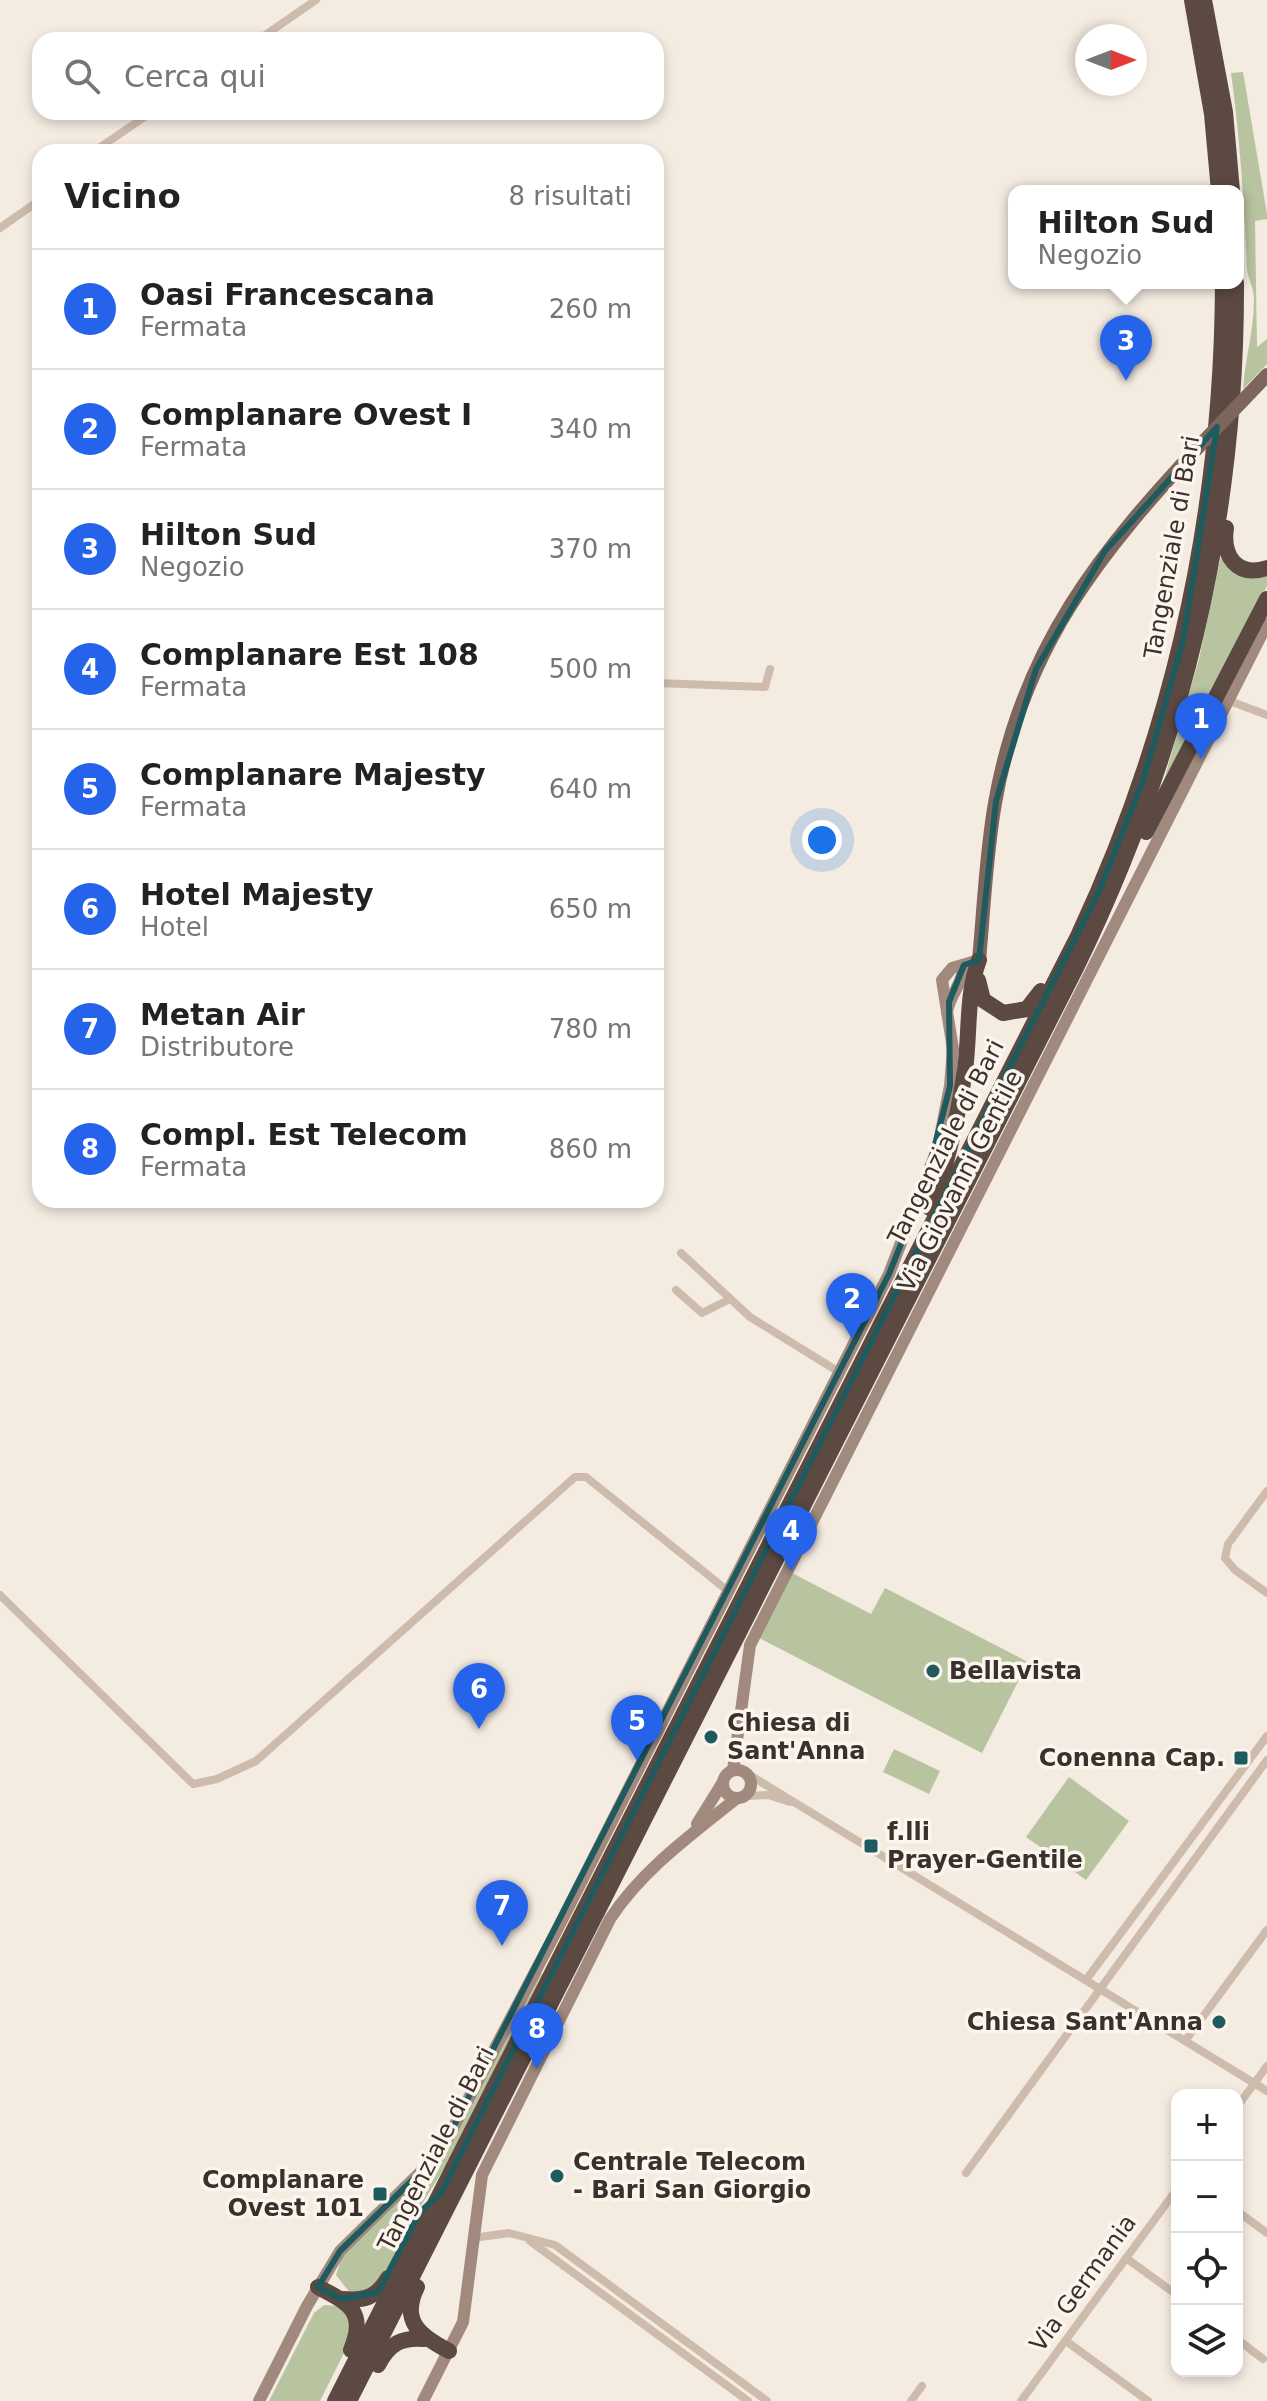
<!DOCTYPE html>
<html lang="it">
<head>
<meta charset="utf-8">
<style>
	:root { --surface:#fff; --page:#f6f6f6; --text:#222; --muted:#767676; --line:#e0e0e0; --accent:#2563eb }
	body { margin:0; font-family:"DejaVu Sans",sans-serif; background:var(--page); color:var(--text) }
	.controls { position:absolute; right:24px; bottom:24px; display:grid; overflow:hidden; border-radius:16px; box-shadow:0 4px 12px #0003 }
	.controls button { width:72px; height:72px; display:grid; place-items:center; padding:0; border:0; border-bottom:2px solid var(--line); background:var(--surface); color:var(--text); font:40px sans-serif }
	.compass { position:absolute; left:1075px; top:24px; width:72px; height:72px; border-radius:50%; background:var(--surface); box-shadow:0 4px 12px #0003; rotate:90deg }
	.you { position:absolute; left:822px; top:840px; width:28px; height:28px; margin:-20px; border:6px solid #fff; border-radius:50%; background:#1a73e8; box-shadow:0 0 0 12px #1a73e833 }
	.badge { display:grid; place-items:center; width:52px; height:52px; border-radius:50%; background:var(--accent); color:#fff; font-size:26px; font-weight:700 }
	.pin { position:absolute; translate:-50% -66px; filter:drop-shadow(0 2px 4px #0008) }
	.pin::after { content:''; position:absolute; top:42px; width:28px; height:24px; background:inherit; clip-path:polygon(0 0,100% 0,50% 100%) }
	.popup { position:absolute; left:1008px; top:185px; width:236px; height:104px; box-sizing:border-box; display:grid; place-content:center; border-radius:16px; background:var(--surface); filter:drop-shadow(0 2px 6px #0005); font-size:26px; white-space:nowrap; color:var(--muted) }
	.popup b { font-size:30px; color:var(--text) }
	.popup::after { content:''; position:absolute; left:50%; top:100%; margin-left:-16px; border:16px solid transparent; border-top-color:var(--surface) }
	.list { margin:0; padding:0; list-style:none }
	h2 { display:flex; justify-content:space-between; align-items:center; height:104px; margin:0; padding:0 32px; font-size:34px }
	h2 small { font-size:26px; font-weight:400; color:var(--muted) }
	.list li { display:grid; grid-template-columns:52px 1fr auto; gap:24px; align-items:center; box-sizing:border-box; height:120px; padding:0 32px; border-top:2px solid var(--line) }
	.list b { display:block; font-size:30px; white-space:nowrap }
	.list p { margin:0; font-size:26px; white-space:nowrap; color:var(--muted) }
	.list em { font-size:26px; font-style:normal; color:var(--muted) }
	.icon { flex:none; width:44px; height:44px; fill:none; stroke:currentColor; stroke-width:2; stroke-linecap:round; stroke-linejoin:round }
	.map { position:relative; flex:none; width:1267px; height:2401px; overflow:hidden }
	.search { position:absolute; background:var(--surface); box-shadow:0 4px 12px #0003; left:32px; top:32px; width:632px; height:88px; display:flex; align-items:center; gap:20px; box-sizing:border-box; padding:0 28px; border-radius:24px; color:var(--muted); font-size:30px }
	.panel { position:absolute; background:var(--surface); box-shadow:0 4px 12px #0003; left:32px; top:144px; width:632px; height:1064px; border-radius:24px }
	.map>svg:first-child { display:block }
	.green { fill:#b8c4a0 }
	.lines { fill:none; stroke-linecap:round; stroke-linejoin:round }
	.street { stroke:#cdbbac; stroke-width:8 }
	.secondary { stroke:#a18a7d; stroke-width:12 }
	.primary { stroke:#7d675c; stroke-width:14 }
	.highway { stroke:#5c4a42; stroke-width:16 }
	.primary-bridge { stroke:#7d675c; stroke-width:14 }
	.marked { fill:none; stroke:#1f5a5e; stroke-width:6; stroke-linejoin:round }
	.poi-dot { fill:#1f5a5e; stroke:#fbf5ee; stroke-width:3 }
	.labels { text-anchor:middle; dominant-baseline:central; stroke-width:7; stroke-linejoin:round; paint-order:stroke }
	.street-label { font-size:24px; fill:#3b302b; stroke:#fbf5ee }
	.poi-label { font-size:24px; font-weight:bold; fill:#3b302b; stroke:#fbf5ee; text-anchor:start }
</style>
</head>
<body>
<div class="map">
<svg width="1267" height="2401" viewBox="0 0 1267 2401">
	<rect width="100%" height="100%" fill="#f4ebe1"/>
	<g class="green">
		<path d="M 1243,72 L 1267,214 L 1267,219 L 1255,221 L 1257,347 L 1267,339 L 1267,364 L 1243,389 C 1245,358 1254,331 1254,299 C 1254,288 1248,279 1247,269 C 1244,203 1240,138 1231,73 Z"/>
		<polygon points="1221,556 1230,567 1267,573 1267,586 1159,797 1199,659"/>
		<polygon points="792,1573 871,1614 885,1588 1028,1662 982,1753 759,1638"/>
		<polygon points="894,1749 940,1771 929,1794 883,1772"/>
		<polygon points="1069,1777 1129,1821 1086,1880 1026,1837"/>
		<polygon points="539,1972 542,1974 450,2159 409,2225 380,2284 370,2293 350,2293 336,2275 342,2257 433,2169 456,2134"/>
		<polygon points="324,2305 340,2306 351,2314 347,2347 320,2401 269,2401 314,2313"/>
	</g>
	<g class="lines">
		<g class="street">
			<polyline points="258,40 316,0"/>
			<polyline points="93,152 152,112"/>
			<polyline points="0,228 40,200"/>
			<polyline points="656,683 765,687 770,669"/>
			<polyline points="1227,700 1267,715"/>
			<polyline points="681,1253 750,1317 839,1372"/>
			<polyline points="676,1290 702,1313 730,1299"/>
			<polyline points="1267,1491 1228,1544 1225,1558 1235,1570 1267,1593"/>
			<polyline points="0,1595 193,1784 217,1779 256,1761 575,1477 586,1477 728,1591"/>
			<polyline points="748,1774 1267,2091"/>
			<polyline points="745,1796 768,1795 790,1802"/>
			<polyline points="1086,1980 1267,1736"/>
			<polyline points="1185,2041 1267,1930"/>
			<polyline points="1237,2107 1267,2066"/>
			<polyline points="966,2173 1267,1760"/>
			<polyline points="1237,2211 1267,2233"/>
			<polyline points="473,2238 509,2233 555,2245 767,2401"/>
			<polyline points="530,2241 748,2401"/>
			<polyline points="1126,2258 1177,2295"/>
			<polyline points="1237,2339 1263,2359"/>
			<polyline points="1066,2341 1148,2401"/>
			<polyline points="911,2401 922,2386"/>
			<polyline points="1021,2401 1177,2189"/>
		</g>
		<g class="secondary">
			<path d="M 947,1012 C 950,994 963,984 964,965"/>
			<circle cx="737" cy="1784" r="14"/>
			<polyline points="733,1770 750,1645 1267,624"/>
			<polyline points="697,1824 723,1782"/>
			<polyline points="259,2401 307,2306 340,2251 440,2153 556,1932 889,1274 938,1147 950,1086 953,1049 942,980 952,968 979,960"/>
			<path d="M 423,2401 L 463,2322 L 482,2175 L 610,1919 C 642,1870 692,1834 737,1798"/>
		</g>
		<g class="primary">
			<polyline points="1250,393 1267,375"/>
			<path d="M 979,960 C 984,907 986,854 995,803 C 1022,648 1100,551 1204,441"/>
		</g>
		<g class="highway">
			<polyline points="1192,0 1212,114 1219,191"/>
			<polyline points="1204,0 1225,112 1232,191"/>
			<path d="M 1226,528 C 1222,555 1236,578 1267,568"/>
			<polyline points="1146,832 1267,599"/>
			<polyline points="978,980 983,1000 1003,1013 1027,1009 1041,991"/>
			<path d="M 930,1208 C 948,1165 958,1116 965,1070 C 970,1034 966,994 979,960"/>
			<path d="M 318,2287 C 349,2303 367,2312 351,2350"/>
			<path d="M 417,2287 C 400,2321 420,2336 449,2351"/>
			<path d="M 342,2299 C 364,2301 376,2298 388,2278"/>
			<path d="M 378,2365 C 389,2344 401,2337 424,2339"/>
			<path d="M 335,2401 L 1079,934 C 1175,728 1222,510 1223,283"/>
			<path d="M 349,2401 L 1076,968 C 1181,752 1237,524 1236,283"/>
		</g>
		<polyline class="primary-bridge" points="1204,441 1250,393"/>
	</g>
	<path class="marked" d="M 1217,427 L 1183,641 L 1143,781 L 1100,889 L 441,2193 L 420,2212 L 378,2292 L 342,2299 L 318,2287 L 340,2251 L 440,2153 L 889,1274 L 925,1184 L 950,1086 L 949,1002 L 964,965 L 979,960 L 996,801 L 1036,669 L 1105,551 Z"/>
	<g class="poi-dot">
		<circle cx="933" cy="1671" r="8"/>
		<circle cx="711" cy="1737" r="8"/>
		<rect x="1233" y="1750" width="16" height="16" rx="4"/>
		<rect x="863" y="1838" width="16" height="16" rx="4"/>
		<circle cx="1219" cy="2022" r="8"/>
		<circle cx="557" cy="2176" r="8"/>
		<rect x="372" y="2186" width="16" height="16" rx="4"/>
	</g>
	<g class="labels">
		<g class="street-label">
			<text transform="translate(1172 547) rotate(-80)">Tangenziale di Bari</text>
			<text transform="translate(946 1142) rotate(-63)">Tangenziale di Bari</text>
			<text transform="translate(960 1181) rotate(-63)">Via Giovanni Gentile</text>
			<text transform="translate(436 2149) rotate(-63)">Tangenziale di Bari</text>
			<text transform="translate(1083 2283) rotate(-54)">Via Germania</text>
		</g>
		<g class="poi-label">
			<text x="949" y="1671">Bellavista</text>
			<text x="727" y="1723">Chiesa di<tspan x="727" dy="28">Sant'Anna</tspan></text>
			<text x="1225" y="1758" text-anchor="end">Conenna Cap.</text>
			<text x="887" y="1832">f.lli<tspan x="887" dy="28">Prayer-Gentile</tspan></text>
			<text x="1203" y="2022" text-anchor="end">Chiesa Sant'Anna</text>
			<text x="573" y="2162">Centrale Telecom<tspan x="573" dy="28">- Bari San Giorgio</tspan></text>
			<text x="364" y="2180" text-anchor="end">Complanare<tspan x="364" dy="28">Ovest 101</tspan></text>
		</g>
	</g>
</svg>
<div class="controls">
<button>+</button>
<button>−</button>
<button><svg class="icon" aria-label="locate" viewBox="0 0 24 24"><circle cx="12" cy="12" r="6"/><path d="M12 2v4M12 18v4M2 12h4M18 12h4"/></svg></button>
<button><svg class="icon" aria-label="layers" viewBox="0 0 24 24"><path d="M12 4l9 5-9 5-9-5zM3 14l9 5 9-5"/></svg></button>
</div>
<svg class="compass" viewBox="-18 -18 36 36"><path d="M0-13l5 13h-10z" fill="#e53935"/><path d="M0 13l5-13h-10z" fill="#767676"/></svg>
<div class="you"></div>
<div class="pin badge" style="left:1201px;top:759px">1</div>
<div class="pin badge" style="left:852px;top:1339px">2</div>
<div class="pin badge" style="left:1126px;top:381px">3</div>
<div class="popup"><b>Hilton Sud</b>Negozio</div>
<div class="pin badge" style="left:791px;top:1571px">4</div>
<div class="pin badge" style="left:637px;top:1761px">5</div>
<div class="pin badge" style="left:479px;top:1729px">6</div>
<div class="pin badge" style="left:502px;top:1946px">7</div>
<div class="pin badge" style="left:537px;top:2069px">8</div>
<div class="search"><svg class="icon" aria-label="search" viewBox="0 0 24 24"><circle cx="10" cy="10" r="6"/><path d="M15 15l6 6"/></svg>Cerca qui</div>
<section class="panel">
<h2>Vicino<small>8 risultati</small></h2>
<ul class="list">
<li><span class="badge">1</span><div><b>Oasi Francescana</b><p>Fermata</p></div><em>260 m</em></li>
<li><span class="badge">2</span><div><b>Complanare Ovest I</b><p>Fermata</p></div><em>340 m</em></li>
<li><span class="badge">3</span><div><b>Hilton Sud</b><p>Negozio</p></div><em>370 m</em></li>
<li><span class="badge">4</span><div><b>Complanare Est 108</b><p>Fermata</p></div><em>500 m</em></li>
<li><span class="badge">5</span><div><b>Complanare Majesty</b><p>Fermata</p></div><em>640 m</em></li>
<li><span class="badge">6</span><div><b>Hotel Majesty</b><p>Hotel</p></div><em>650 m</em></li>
<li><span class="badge">7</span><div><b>Metan Air</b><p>Distributore</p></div><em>780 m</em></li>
<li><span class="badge">8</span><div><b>Compl. Est Telecom</b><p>Fermata</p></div><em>860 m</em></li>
</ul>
</section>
</div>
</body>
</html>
